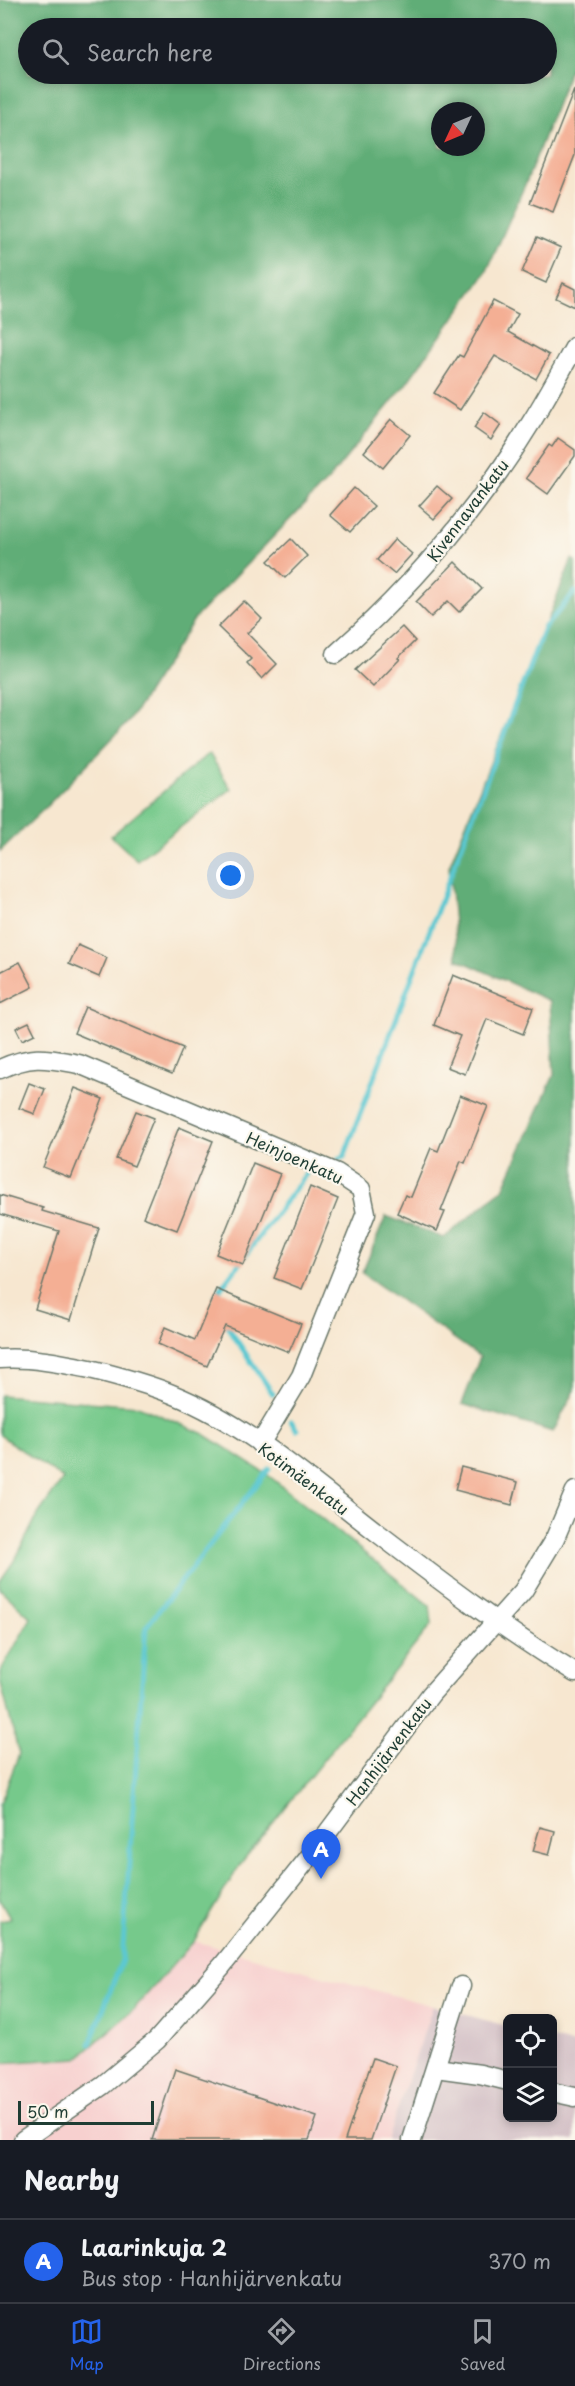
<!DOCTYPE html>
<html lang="en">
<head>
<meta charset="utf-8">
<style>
	:root { --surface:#171b24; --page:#242831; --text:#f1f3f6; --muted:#9ea1a6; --line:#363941; --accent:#2563eb }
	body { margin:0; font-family:"Playpen Sans",sans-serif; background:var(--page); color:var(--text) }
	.controls { position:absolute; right:18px; bottom:18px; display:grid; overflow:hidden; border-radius:9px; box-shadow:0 3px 9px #0003 }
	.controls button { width:54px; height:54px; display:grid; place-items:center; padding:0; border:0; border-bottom:2px solid var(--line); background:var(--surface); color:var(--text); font:30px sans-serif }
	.compass { position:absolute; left:431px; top:102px; width:54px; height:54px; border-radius:50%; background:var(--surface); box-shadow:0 3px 9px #0003; rotate:226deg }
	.scale { position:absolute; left:18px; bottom:15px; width:136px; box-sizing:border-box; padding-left:6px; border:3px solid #1f3d34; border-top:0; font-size:16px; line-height:21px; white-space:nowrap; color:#1f3d34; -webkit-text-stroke:4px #fbf7ec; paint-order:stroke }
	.you { position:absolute; left:231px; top:876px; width:21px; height:21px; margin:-15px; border:4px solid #fff; border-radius:50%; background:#1a73e8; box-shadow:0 0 0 9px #1a73e833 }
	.badge { display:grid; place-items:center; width:39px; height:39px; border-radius:50%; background:var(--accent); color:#fff; font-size:20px; font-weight:700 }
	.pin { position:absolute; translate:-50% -50px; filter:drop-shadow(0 2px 3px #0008) }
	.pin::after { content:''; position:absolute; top:32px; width:21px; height:18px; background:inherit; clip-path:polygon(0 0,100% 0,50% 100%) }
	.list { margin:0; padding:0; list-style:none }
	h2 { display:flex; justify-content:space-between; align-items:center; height:78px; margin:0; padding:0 24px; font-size:26px }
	h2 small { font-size:20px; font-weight:400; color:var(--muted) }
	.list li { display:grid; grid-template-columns:39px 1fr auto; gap:18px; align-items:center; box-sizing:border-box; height:84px; padding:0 24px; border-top:2px solid var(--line) }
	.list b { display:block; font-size:22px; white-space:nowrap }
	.list p { margin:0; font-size:20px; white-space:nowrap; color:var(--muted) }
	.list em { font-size:20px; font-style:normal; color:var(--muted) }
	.icon { flex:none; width:33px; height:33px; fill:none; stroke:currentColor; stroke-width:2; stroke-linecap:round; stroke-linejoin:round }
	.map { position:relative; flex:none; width:575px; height:2140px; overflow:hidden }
	.search { position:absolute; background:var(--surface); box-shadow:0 3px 9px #0003; left:18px; right:18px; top:18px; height:66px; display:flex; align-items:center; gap:15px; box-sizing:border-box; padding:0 21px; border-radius:33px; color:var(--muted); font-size:22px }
	.sheet { height:162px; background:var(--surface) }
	nav { display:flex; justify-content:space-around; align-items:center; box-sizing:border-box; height:84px; border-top:2px solid var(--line); background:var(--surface); font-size:16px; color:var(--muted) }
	nav a { display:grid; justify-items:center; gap:3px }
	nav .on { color:var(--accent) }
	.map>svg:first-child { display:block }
	.built { fill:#f7d0cf }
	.industrial { fill:#d2bec5 }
	.green { fill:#76c98b; stroke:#4a8360; stroke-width:1.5 }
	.forest { fill:#60ad77; stroke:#407556; stroke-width:1.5; fill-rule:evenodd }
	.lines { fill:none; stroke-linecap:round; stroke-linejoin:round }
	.stream { stroke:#5bc8d1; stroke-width:5 }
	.building { fill:#f4af94 }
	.minor-casing { stroke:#6b786b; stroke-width:21 }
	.minor { stroke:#fff; stroke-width:18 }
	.labels { text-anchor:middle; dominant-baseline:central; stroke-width:4.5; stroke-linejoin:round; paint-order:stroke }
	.street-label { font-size:16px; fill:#1f3d34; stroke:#fbf7ec }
</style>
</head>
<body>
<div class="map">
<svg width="575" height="2140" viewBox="0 0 575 2140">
	<rect width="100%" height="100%" fill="#fbf7ec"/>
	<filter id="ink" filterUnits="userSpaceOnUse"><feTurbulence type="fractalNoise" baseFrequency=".0167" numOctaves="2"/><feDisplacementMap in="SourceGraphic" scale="12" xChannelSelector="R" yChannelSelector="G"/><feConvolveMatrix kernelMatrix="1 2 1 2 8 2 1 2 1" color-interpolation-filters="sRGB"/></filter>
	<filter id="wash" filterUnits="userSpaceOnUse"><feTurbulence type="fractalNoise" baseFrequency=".008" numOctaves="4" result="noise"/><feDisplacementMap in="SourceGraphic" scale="24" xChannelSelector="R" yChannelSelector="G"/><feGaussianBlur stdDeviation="1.35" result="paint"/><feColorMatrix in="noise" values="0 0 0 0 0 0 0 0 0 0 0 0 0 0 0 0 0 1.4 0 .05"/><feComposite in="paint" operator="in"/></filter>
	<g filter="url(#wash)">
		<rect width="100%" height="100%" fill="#f7e7d0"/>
		<polygon class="built" points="194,1941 433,2006 387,2140 0,2140 0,2063 78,2058 133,2010"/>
		<polygon class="industrial" points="433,2006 507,2026 508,2118 552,2118 553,2039 575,2045 575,2140 387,2140"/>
		<g class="green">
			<polygon points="209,753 231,789 137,860 111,836"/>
			<polygon points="0,1395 138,1406 204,1434 268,1475 430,1606 432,1624 241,1863 194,1941 133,2010 78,2058 0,2063 0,1921 11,1919 0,1900 0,1804 19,1754 0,1680 0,1672 31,1618 0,1589 0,1581 16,1558 37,1516 63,1479 0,1435"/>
		</g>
		<g class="forest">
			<path d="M 0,0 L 575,0 L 575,57 L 528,178 L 486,273 L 406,384 L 329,479 L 195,618 L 130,720 L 43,810 L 0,851 ZM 28,28 L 546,28 L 546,74 L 28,74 ZM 440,111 L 476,111 L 476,147 L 440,147 Z"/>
			<polygon points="572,559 575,561 575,1390 553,1432 462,1404 480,1357 362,1273 386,1216 444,1238 503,1189 554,1075 550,1001 457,959 449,866"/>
		</g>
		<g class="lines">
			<g class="stream">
				<polyline points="339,1159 344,1157 544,628 575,592"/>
				<polyline points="215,1296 306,1174"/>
				<polyline points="225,1323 273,1394"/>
				<polyline points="291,1421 297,1430"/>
				<polyline points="90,2044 122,1960 146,1627 269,1469"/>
			</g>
		</g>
		<g id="blocks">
			<g class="building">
				<polygon points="574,90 575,155 553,212 530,203"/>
				<polygon points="537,237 561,248 546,283 522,272"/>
				<polygon points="563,283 575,289 575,307 556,298"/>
				<polygon points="493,301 518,314 508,332 549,355 536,379 495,356 460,410 434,393 459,355 463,357"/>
				<polygon points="484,412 501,425 491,440 474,428"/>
				<polygon points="391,419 410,435 383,468 364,452"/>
				<polygon points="558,438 575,450 575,456 548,494 526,478 549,445 552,447"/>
				<polygon points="437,486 452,499 434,519 419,506"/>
				<polygon points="354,488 374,506 350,532 330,515"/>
				<polygon points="291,539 307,556 285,578 268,561"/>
				<polygon points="395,539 412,554 394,574 377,560"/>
				<polygon points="455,562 482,589 459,612 448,601 431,617 416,602"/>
				<polygon points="244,601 262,619 247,633 277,664 262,679 247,663 251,659 218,627"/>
				<polygon points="402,627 415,641 398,658 400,659 373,687 355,670"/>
				<polygon points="78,945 107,958 99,977 69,964"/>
				<polygon points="20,962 33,987 0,1004 0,972"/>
				<polygon points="453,975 533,1008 523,1034 487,1019 465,1074 447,1067 460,1036 434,1025"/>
				<polygon points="85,1007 183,1048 172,1074 74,1033"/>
				<polygon points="29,1022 35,1034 22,1040 16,1028"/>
				<polygon points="29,1083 45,1089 35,1114 19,1108"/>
				<polygon points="75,1088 103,1099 71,1178 43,1167"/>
				<polygon points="460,1095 488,1106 465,1163 461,1161 441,1211 445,1212 437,1231 397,1213 405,1195 411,1197 431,1148 438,1151"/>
				<polygon points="136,1111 154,1118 134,1166 116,1159"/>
				<polygon points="179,1127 213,1141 177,1230 143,1217"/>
				<polygon points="253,1163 280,1174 243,1265 216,1254"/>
				<polygon points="310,1187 338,1199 302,1289 274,1278"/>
				<polygon points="0,1195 43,1208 42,1211 99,1228 71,1320 35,1309 59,1231 0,1214"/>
				<polygon points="216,1289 301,1324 289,1352 225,1326 207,1366 158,1344 165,1327 195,1340"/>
				<polygon points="461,1467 518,1482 512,1505 455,1490"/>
				<polygon points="540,1827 555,1831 549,1855 533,1851"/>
				<polygon points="373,2058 396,2066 371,2140 345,2140"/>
				<polygon points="175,2069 317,2117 309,2140 152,2140"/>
			</g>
		</g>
	</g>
	<g filter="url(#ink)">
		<use href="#blocks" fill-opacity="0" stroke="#6b786b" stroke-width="1.5"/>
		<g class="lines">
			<defs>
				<g id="minor">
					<path d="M 336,654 C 411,588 479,508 532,421 C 547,397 561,371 575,346"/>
					<path d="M 0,1069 C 32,1054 46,1058 79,1064 L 337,1173 L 361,1189 L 366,1213 L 301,1376 L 260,1444"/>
					<path d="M 0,1359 C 30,1357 61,1363 90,1369 C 118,1376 145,1383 172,1394 C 249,1425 314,1484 379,1534 C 443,1583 506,1631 575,1673"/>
					<polyline points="436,2068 480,2074 508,2081"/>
					<polyline points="552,2092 575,2097"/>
					<polyline points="23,2140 103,2085 157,2040 222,1966 310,1856 431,1694 523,1591 555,1538 575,1491"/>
					<polyline points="412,2140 461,1986"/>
				</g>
			</defs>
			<use href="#minor" class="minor-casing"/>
			<use href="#minor" class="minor"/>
		</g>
	</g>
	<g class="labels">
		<g class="street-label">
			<text transform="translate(467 510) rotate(-53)">Kivennavankatu</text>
			<text transform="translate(295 1157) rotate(24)">Heinjoenkatu</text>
			<text transform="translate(304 1478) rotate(37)">Kotimäenkatu</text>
			<text transform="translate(388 1751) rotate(-53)">Hanhijärvenkatu</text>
		</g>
	</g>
</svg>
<div class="controls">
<button><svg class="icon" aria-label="locate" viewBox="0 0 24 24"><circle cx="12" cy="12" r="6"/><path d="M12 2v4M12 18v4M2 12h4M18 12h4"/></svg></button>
<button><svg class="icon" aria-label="layers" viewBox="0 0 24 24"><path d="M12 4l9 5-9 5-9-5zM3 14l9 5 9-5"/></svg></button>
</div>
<svg class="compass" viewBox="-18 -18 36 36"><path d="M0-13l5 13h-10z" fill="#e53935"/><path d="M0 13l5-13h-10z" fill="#9ea1a6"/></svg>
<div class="scale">50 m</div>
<div class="you"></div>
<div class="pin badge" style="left:321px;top:1879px">A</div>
<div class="search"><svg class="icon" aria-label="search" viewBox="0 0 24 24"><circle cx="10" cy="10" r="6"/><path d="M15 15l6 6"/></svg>Search here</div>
</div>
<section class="sheet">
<h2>Nearby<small></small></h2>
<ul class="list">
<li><span class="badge">A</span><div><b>Laarinkuja 2</b><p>Bus stop · Hanhijärvenkatu</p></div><em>370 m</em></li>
</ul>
</section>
<nav>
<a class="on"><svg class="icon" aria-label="map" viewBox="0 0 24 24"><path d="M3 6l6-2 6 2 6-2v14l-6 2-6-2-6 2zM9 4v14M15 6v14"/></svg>Map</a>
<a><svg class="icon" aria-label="directions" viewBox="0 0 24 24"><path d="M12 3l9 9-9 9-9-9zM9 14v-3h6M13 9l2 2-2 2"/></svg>Directions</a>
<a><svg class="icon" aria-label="saved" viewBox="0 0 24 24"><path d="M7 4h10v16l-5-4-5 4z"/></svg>Saved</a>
</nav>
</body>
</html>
